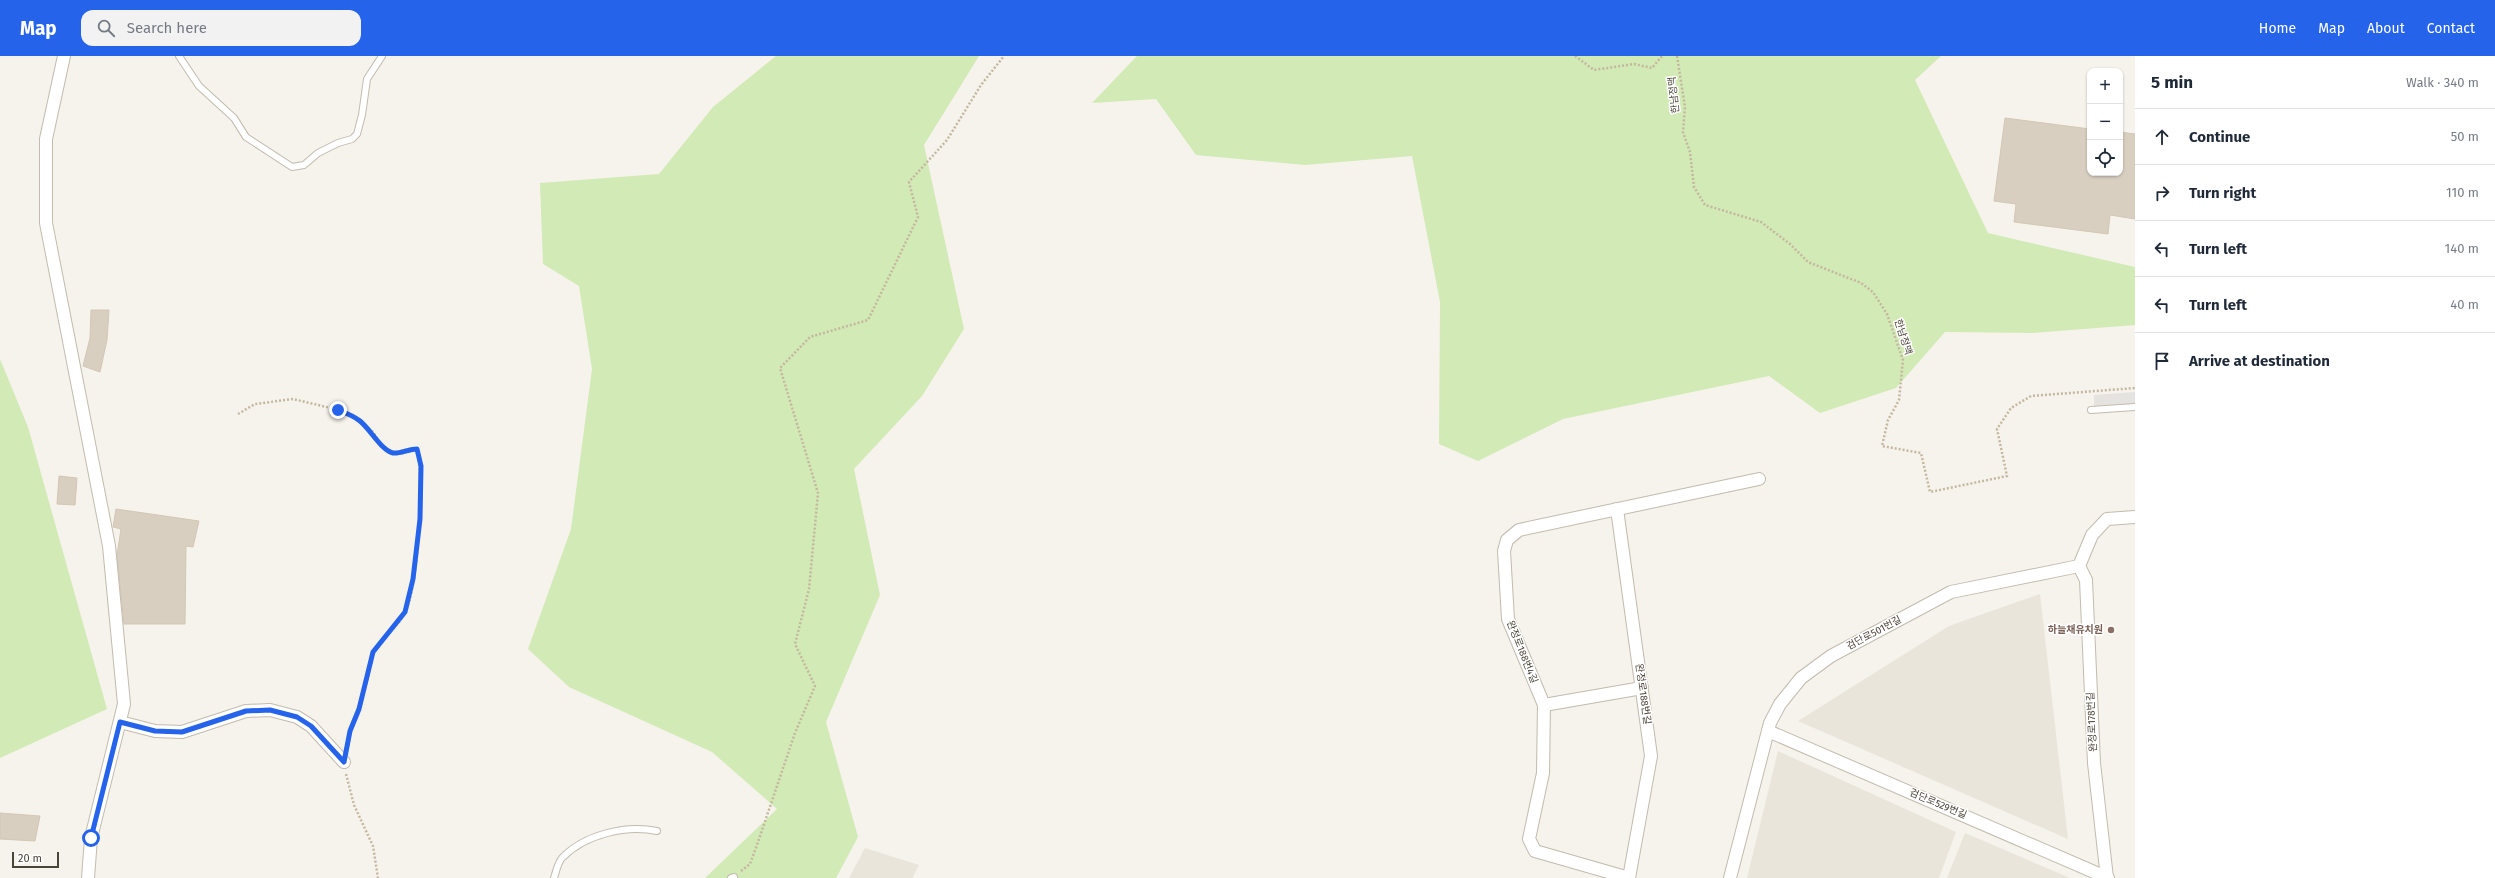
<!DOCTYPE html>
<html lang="en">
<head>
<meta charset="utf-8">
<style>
	:root { --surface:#fff; --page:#f2f2f3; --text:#1f2937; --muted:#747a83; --line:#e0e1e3; --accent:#2563eb }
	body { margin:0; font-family:"Fira Sans","Noto Sans KR",sans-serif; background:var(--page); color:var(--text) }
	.controls { position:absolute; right:12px; top:12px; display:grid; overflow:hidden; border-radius:8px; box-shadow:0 1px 3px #0004 }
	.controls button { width:36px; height:36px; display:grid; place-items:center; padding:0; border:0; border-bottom:1px solid var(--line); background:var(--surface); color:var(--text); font:20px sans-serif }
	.scale { position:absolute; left:12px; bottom:10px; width:47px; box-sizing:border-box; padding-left:4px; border:2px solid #4b4439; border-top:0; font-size:11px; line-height:14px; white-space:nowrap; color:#4b4439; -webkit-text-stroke:3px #fff; paint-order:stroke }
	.stop { position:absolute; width:12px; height:12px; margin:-9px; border:3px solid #2563eb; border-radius:50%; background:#fff }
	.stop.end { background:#2563eb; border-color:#fff; box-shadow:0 1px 4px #0008 }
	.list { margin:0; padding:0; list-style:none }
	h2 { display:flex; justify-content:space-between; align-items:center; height:52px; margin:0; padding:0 16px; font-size:17px }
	h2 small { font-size:13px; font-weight:400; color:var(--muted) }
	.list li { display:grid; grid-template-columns:26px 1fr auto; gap:12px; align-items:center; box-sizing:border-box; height:56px; padding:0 16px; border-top:1px solid var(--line) }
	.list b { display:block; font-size:15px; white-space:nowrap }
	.list em { font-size:13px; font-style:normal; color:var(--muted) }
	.icon { flex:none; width:22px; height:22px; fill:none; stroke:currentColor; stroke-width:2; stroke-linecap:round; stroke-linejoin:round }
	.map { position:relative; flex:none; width:2135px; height:822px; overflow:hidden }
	header { display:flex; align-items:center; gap:24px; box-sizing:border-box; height:56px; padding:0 20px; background:var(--accent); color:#fff }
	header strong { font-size:19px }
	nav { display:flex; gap:22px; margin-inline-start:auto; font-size:14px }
	.search { width:280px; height:36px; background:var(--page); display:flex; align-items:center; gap:10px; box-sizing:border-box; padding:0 14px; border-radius:12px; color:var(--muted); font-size:15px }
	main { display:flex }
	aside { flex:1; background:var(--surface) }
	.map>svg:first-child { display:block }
	.residential { fill:#eae5da }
	.green { fill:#d2eab5 }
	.parking { fill:#e5e3e0 }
	.building { fill:#d8cfc1; stroke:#d3c7b4 }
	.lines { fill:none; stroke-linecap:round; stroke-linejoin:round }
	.lane-casing { stroke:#c2bbae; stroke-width:8 }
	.street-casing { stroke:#c2bbae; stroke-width:14 }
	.path { stroke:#c4b79f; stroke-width:2.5; stroke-dasharray:2 2; stroke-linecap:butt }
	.lane { stroke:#fff; stroke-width:6 }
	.street { stroke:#fff; stroke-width:12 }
	.route { stroke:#2563eb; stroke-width:5 }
	.education-dot { fill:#8d6e63; stroke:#fff; stroke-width:1.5 }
	.labels { text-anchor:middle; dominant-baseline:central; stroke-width:3; stroke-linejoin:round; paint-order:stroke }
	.street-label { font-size:10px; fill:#4b4439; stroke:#fff }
	.education-label { font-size:10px; font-weight:bold; fill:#785e54; stroke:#fff; text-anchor:end }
</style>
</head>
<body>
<header>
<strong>Map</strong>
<div class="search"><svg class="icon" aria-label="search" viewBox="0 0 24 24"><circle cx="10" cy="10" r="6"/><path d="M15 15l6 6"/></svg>Search here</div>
<nav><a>Home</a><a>Map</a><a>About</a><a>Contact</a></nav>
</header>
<main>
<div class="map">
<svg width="2135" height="822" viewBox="0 0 2135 822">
	<rect width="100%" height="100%" fill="#f6f3ec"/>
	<g class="residential">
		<polygon points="2040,538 2068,783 1798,665 1949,570"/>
		<polygon points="1778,695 1956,776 1939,822 1747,822"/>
		<polygon points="1965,777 2070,822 1947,822"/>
		<polygon points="865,792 919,809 912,822 849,822"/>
	</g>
	<g class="green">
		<polygon points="776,0 979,0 924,89 964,273 922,340 854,413 880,539 826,666 858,781 836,822 705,822 777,753 712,696 569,631 528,593 571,473 592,313 579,230 543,208 540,127 659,118 713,51"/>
		<polygon points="1137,0 1941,0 1915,24 1988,177 2135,211 2135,269 2033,277 1945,276 1896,332 1820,357 1769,320 1563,363 1478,405 1439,388 1440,246 1412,100 1305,109 1196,99 1156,43 1092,47"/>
		<polygon points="0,303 28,371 107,653 0,702"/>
	</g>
	<polygon class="parking" points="2135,336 2135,348 2094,351 2094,339"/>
	<g class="building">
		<polygon points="2005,62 2090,73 2090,117 2120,117 2120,76 2135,78 2135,163 2110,159 2108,178 2014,166 2016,148 1994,145"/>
		<polygon points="91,254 109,254 107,284 100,316 83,310 90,282"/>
		<polygon points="59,420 77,422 75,449 57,448"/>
		<polygon points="116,453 199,465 193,491 186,490 185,568 124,568 117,499 121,473 113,471"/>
		<polygon points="0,757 40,760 35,785 0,783"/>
	</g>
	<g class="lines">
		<defs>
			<g id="lane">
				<polyline points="179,0 199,30 234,62 246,81 292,111 304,109 318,97 338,87 352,83 357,78 362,59 367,23 382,0"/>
				<polyline points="2091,354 2135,351"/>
				<path d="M 554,822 C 556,816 558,806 562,802 C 585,778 626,769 657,775"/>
				<polyline points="731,822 734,821"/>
			</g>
			<g id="street">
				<polyline points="64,0 46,83 46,167 109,490 124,648 91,782 88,822"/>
				<polyline points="1617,453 1651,700 1629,822"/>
				<polyline points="2079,510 2086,524 2094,707 2107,822"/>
				<polyline points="1544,649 1642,632"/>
				<polyline points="120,666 155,675 182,676 246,655 270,654 297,661 311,670 344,706"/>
				<polyline points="1768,675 2108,822"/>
				<polyline points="1629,822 1535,795 1529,783 1543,717 1544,649 1508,563 1504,495 1507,484 1519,474 1759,423"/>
				<polyline points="1730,822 1770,667 1780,648 1801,622 1831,600 1951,536 2079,510 2092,479 2107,463 2135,461"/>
			</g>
		</defs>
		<use href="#lane" class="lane-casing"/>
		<use href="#street" class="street-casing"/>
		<g class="path">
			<polyline points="1575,0 1594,14 1634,8 1652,12 1662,0"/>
			<polyline points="1677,0 1685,51 1683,76 1690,96 1694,131 1705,149 1761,166 1790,188 1808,206 1861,227 1873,236 1887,258 1903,304 1899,344 1888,364 1882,390 1921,397 1930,436 2007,420 1997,373 2011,352 2031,340 2135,332"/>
			<path d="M 238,358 L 255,348 L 293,343 L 339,354 L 358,364 L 373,376 L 384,393 L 395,397 L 408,393 L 417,393 C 424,425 419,528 405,557 C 398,571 383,581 374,594 C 370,601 370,613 368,621 C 362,645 351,667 348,691"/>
			<polyline points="346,718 354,749 373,790 378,822"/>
			<polyline points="741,815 750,808 757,789 795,677 815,630 795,588 809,533 818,437 780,312 810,281 868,264 918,161 909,126 947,84 981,29 1004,0"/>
		</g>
		<use href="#lane" class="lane"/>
		<use href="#street" class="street"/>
	</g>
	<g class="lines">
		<path class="route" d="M 91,782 L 120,666 L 155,675 L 182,676 L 246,655 L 270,654 L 297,661 L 311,670 L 344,706 L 350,675 L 359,653 L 373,596 L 405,556 L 413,523 L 420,463 L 421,410 L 417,393 C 409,393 400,398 393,397 C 381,394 371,374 360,365 C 354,360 346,357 338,354"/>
	</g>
	<circle class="education-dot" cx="2111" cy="574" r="4"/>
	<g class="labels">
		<g class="street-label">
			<text transform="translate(1674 39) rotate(-96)">한남정맥</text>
			<text transform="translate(1903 281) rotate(72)">한남정맥</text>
			<text transform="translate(1874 577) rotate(-28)">검단로501번길</text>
			<text transform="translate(1522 596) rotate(68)">완정로188번4길</text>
			<text transform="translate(1643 638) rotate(82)">완정로188번길</text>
			<text transform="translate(2092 666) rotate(-93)">완정로178번길</text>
			<text transform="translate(1938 748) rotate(23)">검단로529번길</text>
		</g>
		<g class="education-label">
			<text x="2103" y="574">하늘채유치원</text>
		</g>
	</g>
</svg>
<div class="controls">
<button>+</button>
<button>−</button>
<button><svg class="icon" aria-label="locate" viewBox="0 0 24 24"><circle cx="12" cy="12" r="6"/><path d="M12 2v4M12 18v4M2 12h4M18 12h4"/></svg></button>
</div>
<div class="scale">20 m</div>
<div class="stop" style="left:91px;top:782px"></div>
<div class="stop end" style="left:338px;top:354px"></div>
</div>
<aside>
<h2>5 min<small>Walk · 340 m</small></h2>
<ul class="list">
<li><svg class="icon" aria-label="ahead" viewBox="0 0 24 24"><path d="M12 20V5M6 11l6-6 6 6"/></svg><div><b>Continue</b></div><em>50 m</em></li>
<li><svg class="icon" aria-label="right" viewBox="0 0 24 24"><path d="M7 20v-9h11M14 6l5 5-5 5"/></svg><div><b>Turn right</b></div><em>110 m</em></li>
<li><svg class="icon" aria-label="left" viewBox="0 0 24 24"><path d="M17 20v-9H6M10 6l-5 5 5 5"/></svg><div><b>Turn left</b></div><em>140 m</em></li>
<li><svg class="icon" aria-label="left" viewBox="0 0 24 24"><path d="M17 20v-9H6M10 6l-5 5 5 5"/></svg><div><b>Turn left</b></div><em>40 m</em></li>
<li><svg class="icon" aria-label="arrive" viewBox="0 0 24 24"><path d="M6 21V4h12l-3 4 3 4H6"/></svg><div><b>Arrive at destination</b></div></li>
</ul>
</aside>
</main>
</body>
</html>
